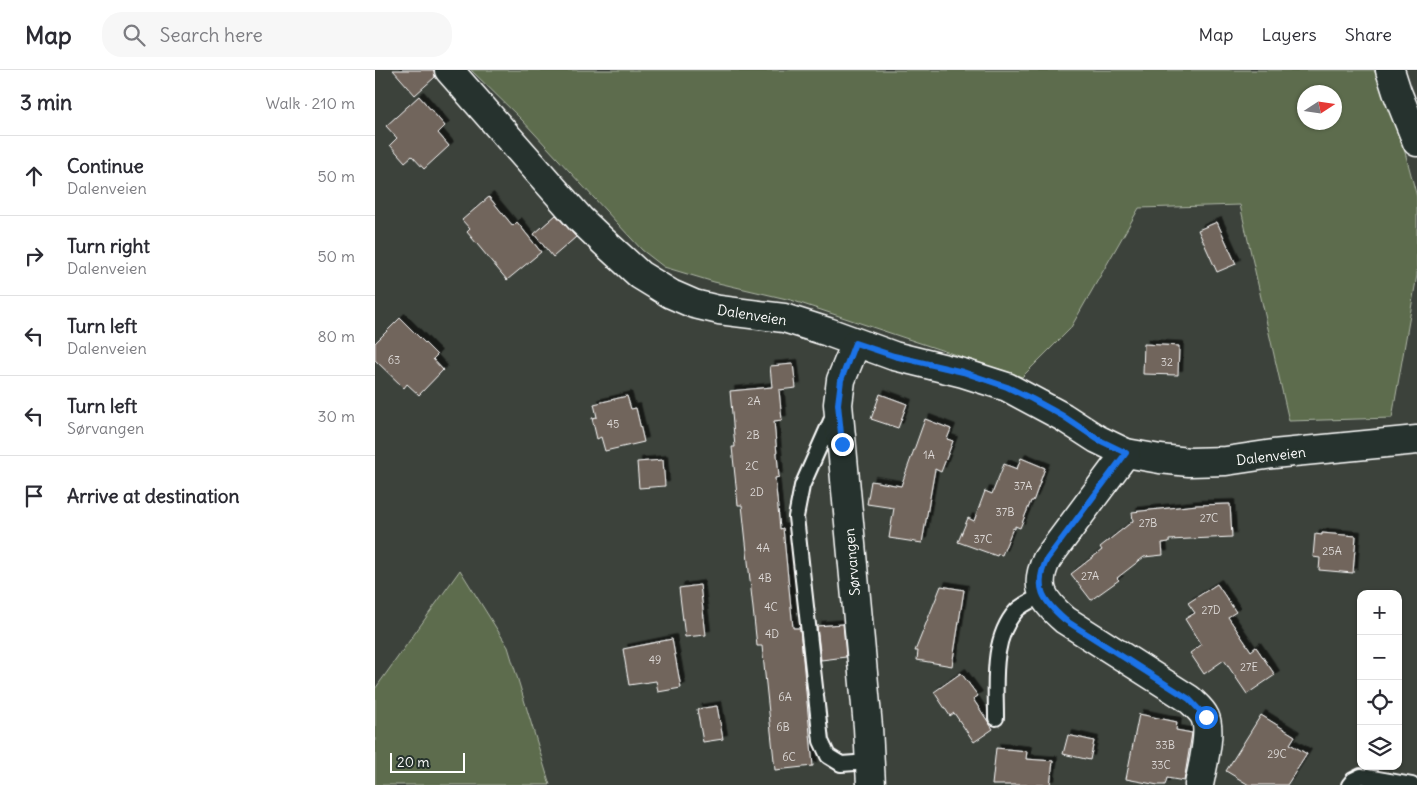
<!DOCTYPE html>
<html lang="en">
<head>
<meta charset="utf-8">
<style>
	:root { --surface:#fff; --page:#f7f7f7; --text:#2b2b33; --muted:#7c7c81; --line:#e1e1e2 }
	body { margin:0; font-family:Delius,sans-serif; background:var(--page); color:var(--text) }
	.controls { position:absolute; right:15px; bottom:15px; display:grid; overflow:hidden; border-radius:10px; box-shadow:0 1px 4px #0004 }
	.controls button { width:45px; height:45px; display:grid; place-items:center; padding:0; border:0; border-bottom:1px solid var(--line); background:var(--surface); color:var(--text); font:25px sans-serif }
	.compass { position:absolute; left:922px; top:15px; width:45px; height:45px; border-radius:50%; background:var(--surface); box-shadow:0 1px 4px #0004; rotate:78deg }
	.scale { position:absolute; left:15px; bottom:12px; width:75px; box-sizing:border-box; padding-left:5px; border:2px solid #fff; border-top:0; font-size:14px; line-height:18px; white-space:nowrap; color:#fff; -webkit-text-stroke:4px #26332d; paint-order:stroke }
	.stop { position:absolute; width:15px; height:15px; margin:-11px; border:4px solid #1a73e8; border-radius:50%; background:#fff }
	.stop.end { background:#1a73e8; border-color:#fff; box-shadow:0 1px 5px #0008 }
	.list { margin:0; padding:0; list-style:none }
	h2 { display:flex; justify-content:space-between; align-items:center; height:65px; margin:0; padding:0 20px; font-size:21px }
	h2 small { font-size:16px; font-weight:400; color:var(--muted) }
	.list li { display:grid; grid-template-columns:32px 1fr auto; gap:15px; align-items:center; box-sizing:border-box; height:80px; padding:0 20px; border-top:1px solid var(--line) }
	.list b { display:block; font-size:19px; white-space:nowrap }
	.list p { margin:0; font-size:16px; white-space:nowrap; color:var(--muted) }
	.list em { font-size:16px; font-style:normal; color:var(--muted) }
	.icon { flex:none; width:28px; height:28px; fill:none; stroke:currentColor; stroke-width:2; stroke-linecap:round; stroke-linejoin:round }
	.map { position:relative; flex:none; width:1042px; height:715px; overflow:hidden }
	header { display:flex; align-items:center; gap:30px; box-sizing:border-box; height:70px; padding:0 25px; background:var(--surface); border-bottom:1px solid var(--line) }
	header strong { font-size:24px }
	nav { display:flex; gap:28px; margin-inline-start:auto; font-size:18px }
	.search { width:350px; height:45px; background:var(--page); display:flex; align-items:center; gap:12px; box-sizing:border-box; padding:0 18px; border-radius:20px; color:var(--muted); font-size:19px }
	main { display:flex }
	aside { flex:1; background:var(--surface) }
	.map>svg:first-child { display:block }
	.green { fill:#5d6c4e; stroke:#aeb6a6; fill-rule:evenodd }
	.building { fill:#71655c; stroke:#fff; filter:url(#shadow) }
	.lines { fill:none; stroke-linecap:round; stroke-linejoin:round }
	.service-casing { stroke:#fff; stroke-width:18 }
	.minor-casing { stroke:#fff; stroke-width:31 }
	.service { stroke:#26332d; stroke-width:14 }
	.minor { stroke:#26332d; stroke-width:28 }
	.route { stroke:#1a73e8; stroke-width:6 }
	.labels { text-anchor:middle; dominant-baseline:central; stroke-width:5; stroke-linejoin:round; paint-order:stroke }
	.number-label { font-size:11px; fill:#dcd8d6 }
	.street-label { font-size:14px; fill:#fff; stroke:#26332d }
</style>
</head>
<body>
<header>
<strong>Map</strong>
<div class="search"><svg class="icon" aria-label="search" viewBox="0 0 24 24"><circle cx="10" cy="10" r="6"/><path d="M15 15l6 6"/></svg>Search here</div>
<nav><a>Map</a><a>Layers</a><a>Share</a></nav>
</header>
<main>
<aside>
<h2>3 min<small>Walk · 210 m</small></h2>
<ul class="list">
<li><svg class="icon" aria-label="ahead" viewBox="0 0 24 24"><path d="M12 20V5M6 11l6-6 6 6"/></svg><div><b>Continue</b><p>Dalenveien</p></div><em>50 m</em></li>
<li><svg class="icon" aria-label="right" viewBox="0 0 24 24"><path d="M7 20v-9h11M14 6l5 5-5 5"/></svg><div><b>Turn right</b><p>Dalenveien</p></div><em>50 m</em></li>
<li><svg class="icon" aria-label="left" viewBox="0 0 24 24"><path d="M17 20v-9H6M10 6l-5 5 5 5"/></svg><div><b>Turn left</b><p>Dalenveien</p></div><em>80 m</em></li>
<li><svg class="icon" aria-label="left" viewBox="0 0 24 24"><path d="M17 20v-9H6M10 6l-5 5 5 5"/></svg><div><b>Turn left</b><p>Sørvangen</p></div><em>30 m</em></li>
<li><svg class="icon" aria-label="arrive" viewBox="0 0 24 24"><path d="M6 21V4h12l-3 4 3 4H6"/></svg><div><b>Arrive at destination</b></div></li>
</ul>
</aside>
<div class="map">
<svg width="1042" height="715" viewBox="0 0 1042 715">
	<defs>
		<filter id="shadow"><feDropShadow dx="4.5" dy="-4.5" stdDeviation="0" flood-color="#0009"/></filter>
	</defs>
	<rect width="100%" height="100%" fill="#3c423b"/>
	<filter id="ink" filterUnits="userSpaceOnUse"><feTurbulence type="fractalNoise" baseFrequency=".02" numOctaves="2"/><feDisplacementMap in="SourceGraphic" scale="10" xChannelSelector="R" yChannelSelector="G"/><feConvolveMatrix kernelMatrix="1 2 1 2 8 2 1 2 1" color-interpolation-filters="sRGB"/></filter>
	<g filter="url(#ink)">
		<g class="green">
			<path d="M 96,0 L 999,0 L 1024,60 L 1042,127 L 1042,205 L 1017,348 L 914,351 L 865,135 L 764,138 L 695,259 L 647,307 L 416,230 L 339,212 L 289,197 L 267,180 L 147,50 ZM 929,22 L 959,22 L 959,52 L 929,52 Z"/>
			<polygon points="85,500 133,577 175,715 0,715 0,619"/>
		</g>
		<g class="building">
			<polygon points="18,0 59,0 60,7 40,25"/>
			<polygon points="44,26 70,56 63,63 74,76 49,99 37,86 30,92 15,75 22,68 11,56"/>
			<polygon points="114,127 138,156 142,152 166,182 132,210 92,162 95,159 87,150"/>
			<polygon points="181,145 201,167 178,187 159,164"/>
			<polygon points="842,152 861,194 842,202 823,160"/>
			<polygon points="25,248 62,285 58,289 68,300 44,325 32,314 29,318 0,290 0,273"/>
			<polygon points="769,274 804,276 803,305 768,304"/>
			<polygon points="418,294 421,318 404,320 407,350 399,351 404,407 400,408 405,459 408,458 418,558 425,558 438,696 400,700 387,576 382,576 367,435 363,435 357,377 360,377 355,321 397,317 395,296"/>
			<polygon points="505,324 532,334 523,358 496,349"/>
			<polygon points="252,326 256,339 261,338 269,372 230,381 226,367 222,369 217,348 222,347 219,334"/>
			<polygon points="550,349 576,359 572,369 578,371 566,402 560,399 547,473 514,468 519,438 492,434 496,411 526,416"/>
			<polygon points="646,388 670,398 659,429 658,431 656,431 645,458 640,456 640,459 638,458 627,485 623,484 622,486 583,472 593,448 599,451 610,421 617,424 629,394 642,399"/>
			<polygon points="288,390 290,416 264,418 262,392"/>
			<polygon points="855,434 857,467 794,470 794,472 787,473 788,485 769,487 742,508 744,510 716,530 696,504 727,480 725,477 758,451 757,442 822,435"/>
			<polygon points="947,463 981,466 978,503 944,500 945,488 938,487 940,464 947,465"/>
			<polygon points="842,514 861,542 853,547 876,581 881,577 900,605 872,624 849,590 829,604 815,583 826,575 810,549 820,543 813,533"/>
			<polygon points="325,515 331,565 310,567 304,518"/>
			<polygon points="566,516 589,520 577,596 542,590 543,581 540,581"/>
			<polygon points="468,554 471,587 446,590 442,556"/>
			<polygon points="297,569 306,618 283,622 281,611 254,615 248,579"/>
			<polygon points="586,603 603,626 598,629 618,659 599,672 579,643 575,646 559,622"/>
			<polygon points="342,636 348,669 328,672 322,639"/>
			<polygon points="764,644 802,652 801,660 817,663 809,711 792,708 790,715 783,715 751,709"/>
			<polygon points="886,645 920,666 915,674 932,684 912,715 874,715 851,701"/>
			<polygon points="693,665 719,671 715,690 688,684"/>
			<polygon points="621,678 652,681 651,689 678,691 675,715 617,715"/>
		</g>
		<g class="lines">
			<defs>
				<g id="service">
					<polyline points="459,344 427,416 421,447 446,671 453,686 466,694 495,692"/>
					<path d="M 621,648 C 621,613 616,569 641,541 C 647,534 659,530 667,525"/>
					<polyline points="974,715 978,710 986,706 1037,715"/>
				</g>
				<g id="minor">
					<polyline points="74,0 205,149 229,172 265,205 296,224 319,234 344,240 409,248 453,262 519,286 588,303 632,317 688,347 722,369 751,383 785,389 814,392 851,391 898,384 1042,370"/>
					<polyline points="1015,0 1022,22 1042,72"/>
					<polyline points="481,273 466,310 463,334 493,657 496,715"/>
					<path d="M 751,383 L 672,489 C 658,517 668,531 690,550 L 814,629 C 819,634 827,640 830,647 C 837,662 827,698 824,715"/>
				</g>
			</defs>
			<use href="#service" class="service-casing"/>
			<use href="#minor" class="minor-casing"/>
			<use href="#service" class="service"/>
			<use href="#minor" class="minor"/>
		</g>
	</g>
	<g class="lines" filter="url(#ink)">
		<path class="route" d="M 467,374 L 463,334 L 466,310 L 480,273 L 519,286 L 588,302 L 632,317 L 657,329 L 688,346 L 722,369 L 751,383 L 672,489 C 658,517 668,531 690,550 L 814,629 L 831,647"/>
	</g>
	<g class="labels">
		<g class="number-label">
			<text x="19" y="290">63</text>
			<text x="792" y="292">32</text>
			<text x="379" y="331">2A</text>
			<text x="238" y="354">45</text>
			<text x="378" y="365">2B</text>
			<text x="554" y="385">1A</text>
			<text x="377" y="396">2C</text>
			<text x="648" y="416">37A</text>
			<text x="382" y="422">2D</text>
			<text x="630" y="442">37B</text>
			<text x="834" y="448">27C</text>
			<text x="773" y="453">27B</text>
			<text x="608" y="469">37C</text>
			<text x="388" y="478">4A</text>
			<text x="957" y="481">25A</text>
			<text x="715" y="506">27A</text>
			<text x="390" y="508">4B</text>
			<text x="396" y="537">4C</text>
			<text x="836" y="540">27D</text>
			<text x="397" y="564">4D</text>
			<text x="280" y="590">49</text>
			<text x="874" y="597">27E</text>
			<text x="410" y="627">6A</text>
			<text x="408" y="657">6B</text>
			<text x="790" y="675">33B</text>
			<text x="902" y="684">29C</text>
			<text x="414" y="687">6C</text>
			<text x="786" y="695">33C</text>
		</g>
		<g class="street-label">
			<text transform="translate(377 245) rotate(9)">Dalenveien</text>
			<text transform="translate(896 386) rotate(-7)">Dalenveien</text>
			<text transform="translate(477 492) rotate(-95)">Sørvangen</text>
		</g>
	</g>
</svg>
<div class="controls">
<button>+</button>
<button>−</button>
<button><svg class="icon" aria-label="locate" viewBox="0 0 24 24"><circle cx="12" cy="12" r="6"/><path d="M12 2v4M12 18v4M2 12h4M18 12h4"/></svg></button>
<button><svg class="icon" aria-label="layers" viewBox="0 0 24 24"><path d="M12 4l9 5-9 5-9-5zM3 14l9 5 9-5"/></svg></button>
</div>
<svg class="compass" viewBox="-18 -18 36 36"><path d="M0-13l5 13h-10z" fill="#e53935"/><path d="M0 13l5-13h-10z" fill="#7c7c81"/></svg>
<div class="scale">20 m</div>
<div class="stop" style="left:831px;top:647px"></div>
<div class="stop end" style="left:467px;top:374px"></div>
</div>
</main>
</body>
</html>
